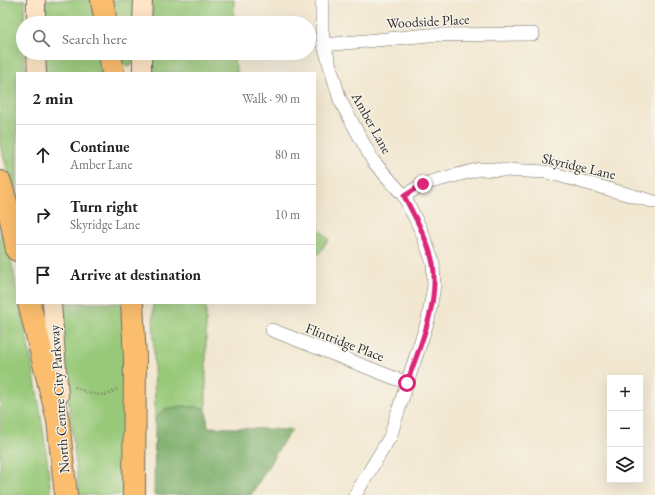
<!DOCTYPE html>
<html lang="en">
<head>
<meta charset="utf-8">
<style>
	:root { --surface:#fff; --page:#f2f2f2; --text:#202124; --muted:#757577; --line:#e0e0e0 }
	body { margin:0; font-family:"EB Garamond",serif; background:var(--page); color:var(--text) }
	.controls { position:absolute; right:12px; bottom:12px; display:grid; overflow:hidden; border-radius:0px; box-shadow:0 4px 16px #0002 }
	.controls button { width:36px; height:36px; display:grid; place-items:center; padding:0; border:0; border-bottom:1px solid var(--line); background:var(--surface); color:var(--text); font:20px sans-serif }
	.stop { position:absolute; width:12px; height:12px; margin:-9px; border:3px solid #db2777; border-radius:50%; background:#fff }
	.stop.end { background:#db2777; border-color:#fff; box-shadow:0 1px 4px #0008 }
	.list { margin:0; padding:0; list-style:none }
	h2 { display:flex; justify-content:space-between; align-items:center; height:52px; margin:0; padding:0 16px; font-size:17px }
	h2 small { font-size:13px; font-weight:400; color:var(--muted) }
	.list li { display:grid; grid-template-columns:26px 1fr auto; gap:12px; align-items:center; box-sizing:border-box; height:60px; padding:0 16px; border-top:1px solid var(--line) }
	.list b { display:block; font-size:15px; white-space:nowrap }
	.list p { margin:0; font-size:13px; white-space:nowrap; color:var(--muted) }
	.list em { font-size:13px; font-style:normal; color:var(--muted) }
	.icon { flex:none; width:22px; height:22px; fill:none; stroke:currentColor; stroke-width:2; stroke-linecap:round; stroke-linejoin:round }
	.map { position:relative; flex:none; width:655px; height:495px; overflow:hidden }
	.search { position:absolute; background:var(--surface); box-shadow:0 4px 16px #0002; left:16px; top:16px; width:300px; height:44px; display:flex; align-items:center; gap:10px; box-sizing:border-box; padding:0 14px; border-radius:22px; color:var(--muted); font-size:15px }
	.panel { position:absolute; background:var(--surface); box-shadow:0 4px 16px #0002; left:16px; top:72px; width:300px; height:232px; border-radius:0px }
	.map>svg:first-child { display:block }
	.green { fill:#98c979; stroke:#627a52 }
	.forest { fill:#7aad69; stroke:#526c4a }
	.lines { fill:none; stroke-linecap:round; stroke-linejoin:round }
	.minor-casing { stroke:#716d65; stroke-width:14 }
	.secondary-casing { stroke:#716d65; stroke-width:20 }
	.trunk-casing { stroke:#716d65; stroke-width:24 }
	.motorway-casing { stroke:#716d65; stroke-width:24 }
	.path { stroke:#716d65; stroke-width:2.5; stroke-dasharray:1 3; stroke-linecap:butt }
	.minor { stroke:#fff; stroke-width:13 }
	.secondary { stroke:#fde5c5; stroke-width:18 }
	.trunk { stroke:#fbbe6e; stroke-width:22 }
	.motorway { stroke:#fbbe6e; stroke-width:22 }
	.route { stroke:#db2777; stroke-width:5 }
	.labels { text-anchor:middle; dominant-baseline:central; stroke-width:3; stroke-linejoin:round; paint-order:stroke }
	.street-label { font-size:14px; fill:#2b2b2b; stroke:#f7f3e8 }
</style>
</head>
<body>
<div class="map">
<svg width="655" height="495" viewBox="0 0 655 495">
	<rect width="100%" height="100%" fill="#f7f3e8"/>
	<filter id="ink" filterUnits="userSpaceOnUse"><feTurbulence type="fractalNoise" baseFrequency=".025" numOctaves="2"/><feDisplacementMap in="SourceGraphic" scale="8" xChannelSelector="R" yChannelSelector="G"/><feConvolveMatrix kernelMatrix="1 2 1 2 8 2 1 2 1" color-interpolation-filters="sRGB"/></filter>
	<filter id="wash" filterUnits="userSpaceOnUse"><feTurbulence type="fractalNoise" baseFrequency=".012" numOctaves="4" result="noise"/><feDisplacementMap in="SourceGraphic" scale="16" xChannelSelector="R" yChannelSelector="G"/><feGaussianBlur stdDeviation="0.9" result="paint"/><feColorMatrix in="noise" values="0 0 0 0 0 0 0 0 0 0 0 0 0 0 0 0 0 1.4 0 .05"/><feComposite in="paint" operator="in"/></filter>
	<g filter="url(#wash)">
		<rect width="100%" height="100%" fill="#f2e7d0"/>
		<g class="green">
			<polygon points="0,0 25,0 24,23 23,23 25,73 17,73 17,201 0,145"/>
			<polygon points="45,0 91,0 96,23 45,23"/>
			<polygon points="111,0 134,0 134,23 115,23"/>
			<rect x="152" y="0" width="82" height="23"/>
			<polygon points="44,53 103,53 106,73 44,73"/>
			<polygon points="120,53 134,53 132,65 128,67 123,63"/>
			<polygon points="152,53 234,53 234,61 238,73 152,73"/>
			<path d="M 0,220 C 7,248 17,275 17,303 L 20,303 C 33,367 45,430 51,495 L 0,495 Z"/>
			<polygon points="315,225 329,239 318,255 315,253"/>
			<polygon points="58,303 124,303 126,376 125,495 79,495"/>
			<polygon points="153,303 206,303 206,408 183,406 165,409 155,419"/>
		</g>
		<polygon class="forest" points="183,406 206,408 208,427 292,430 281,445 251,495 154,495 155,419 164,409"/>
	</g>
	<g filter="url(#ink)">
		<g class="lines">
			<defs>
				<g id="minor">
					<polyline points="322,0 322,30 324,45 340,100 373,161 404,196 422,232 433,263 434,286 428,320 407,383 390,437 355,495"/>
					<polyline points="324,45 429,35 533,34"/>
					<polyline points="404,196 423,184 480,169 547,172 655,202"/>
					<polyline points="272,330 407,383"/>
				</g>
				<g id="secondary">
					<polyline points="36,0 36,23"/>
					<polyline points="142,23 143,0"/>
					<polyline points="36,53 37,73"/>
					<polyline points="142,73 142,53"/>
					<polyline points="52,303 59,396"/>
				</g>
				<g id="trunk">
					<polyline points="58,420 66,495"/>
					<polyline points="134,495 135,358"/>
				</g>
				<g id="motorway">
					<polyline points="102,0 106,23"/>
					<polyline points="110,53 113,73"/>
					<polyline points="0,182 11,219 17,250"/>
					<polyline points="29,303 58,420"/>
					<polyline points="132,303 135,358"/>
				</g>
			</defs>
			<use href="#minor" class="minor-casing"/>
			<use href="#secondary" class="secondary-casing"/>
			<use href="#trunk" class="trunk-casing"/>
			<use href="#motorway" class="motorway-casing"/>
			<polyline class="path" points="75,387 91,394 108,395 117,389"/>
			<use href="#minor" class="minor"/>
			<use href="#secondary" class="secondary"/>
			<use href="#trunk" class="trunk"/>
			<use href="#motorway" class="motorway"/>
		</g>
	</g>
	<g class="lines" filter="url(#ink)">
		<path class="route" d="M 407,383 C 420,345 439,305 433,264 C 429,242 414,215 404,196 L 423,184"/>
	</g>
	<g class="labels">
		<g class="street-label">
			<text transform="translate(428 21) rotate(-3)">Woodside Place</text>
			<text transform="translate(372 123) rotate(61)">Amber Lane</text>
			<text transform="translate(579 166) rotate(13)">Skyridge Lane</text>
			<text transform="translate(345 342) rotate(21)">Flintridge Place</text>
			<text transform="translate(59 399) rotate(-94)">North Centre City Parkway</text>
		</g>
	</g>
</svg>
<div class="controls">
<button>+</button>
<button>−</button>
<button><svg class="icon" aria-label="layers" viewBox="0 0 24 24"><path d="M12 4l9 5-9 5-9-5zM3 14l9 5 9-5"/></svg></button>
</div>
<div class="stop" style="left:407px;top:383px"></div>
<div class="stop end" style="left:423px;top:184px"></div>
<div class="search"><svg class="icon" aria-label="search" viewBox="0 0 24 24"><circle cx="10" cy="10" r="6"/><path d="M15 15l6 6"/></svg>Search here</div>
<section class="panel">
<h2>2 min<small>Walk · 90 m</small></h2>
<ul class="list">
<li><svg class="icon" aria-label="ahead" viewBox="0 0 24 24"><path d="M12 20V5M6 11l6-6 6 6"/></svg><div><b>Continue</b><p>Amber Lane</p></div><em>80 m</em></li>
<li><svg class="icon" aria-label="right" viewBox="0 0 24 24"><path d="M7 20v-9h11M14 6l5 5-5 5"/></svg><div><b>Turn right</b><p>Skyridge Lane</p></div><em>10 m</em></li>
<li><svg class="icon" aria-label="arrive" viewBox="0 0 24 24"><path d="M6 21V4h12l-3 4 3 4H6"/></svg><div><b>Arrive at destination</b></div></li>
</ul>
</section>
</div>
</body>
</html>
